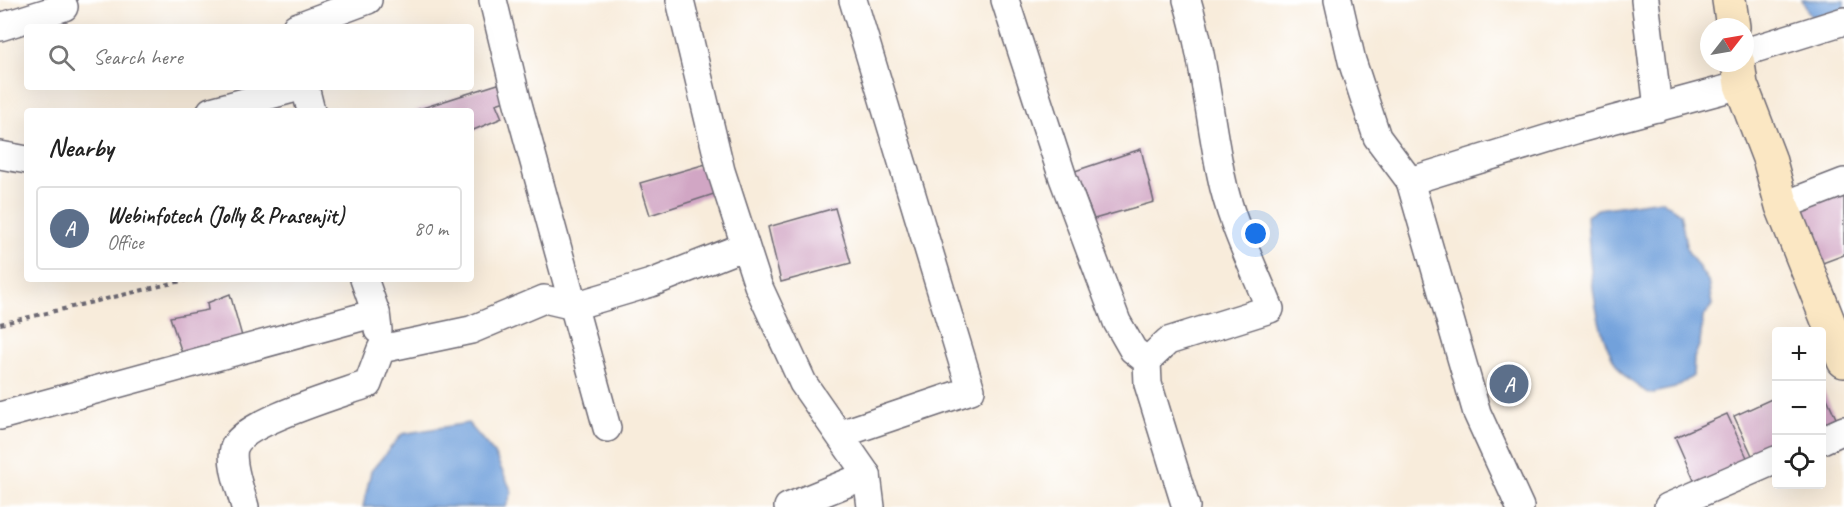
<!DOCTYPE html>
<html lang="en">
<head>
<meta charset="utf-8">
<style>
	:root { --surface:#fff; --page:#f2f2f2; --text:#222; --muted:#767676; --line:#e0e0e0; --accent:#0b8043 }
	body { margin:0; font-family:Caveat,sans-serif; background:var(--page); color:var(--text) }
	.controls { position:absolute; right:18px; bottom:18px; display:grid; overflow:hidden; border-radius:6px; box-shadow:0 6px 24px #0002 }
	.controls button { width:54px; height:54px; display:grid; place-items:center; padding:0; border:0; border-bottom:2px solid var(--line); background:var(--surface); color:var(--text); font:30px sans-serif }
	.compass { position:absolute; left:1700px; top:18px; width:54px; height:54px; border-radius:50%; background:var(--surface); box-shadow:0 6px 24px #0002; rotate:59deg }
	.you { position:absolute; left:1256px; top:234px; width:21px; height:21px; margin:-15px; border:4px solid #fff; border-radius:50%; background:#1a73e8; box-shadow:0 0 0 9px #1a73e833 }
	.badge { display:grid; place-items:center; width:39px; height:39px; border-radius:50%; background:var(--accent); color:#fff; font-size:20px; font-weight:700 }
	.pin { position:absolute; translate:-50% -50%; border:3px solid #fff; box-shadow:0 2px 6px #0006 }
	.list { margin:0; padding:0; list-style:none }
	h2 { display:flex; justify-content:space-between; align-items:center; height:78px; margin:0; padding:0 24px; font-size:26px }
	h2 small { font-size:20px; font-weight:400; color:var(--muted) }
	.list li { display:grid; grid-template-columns:39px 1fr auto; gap:18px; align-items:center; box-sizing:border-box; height:84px; margin:0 12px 12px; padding:0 12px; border:2px solid var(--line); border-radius:6px }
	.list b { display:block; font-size:22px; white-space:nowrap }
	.list p { margin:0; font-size:20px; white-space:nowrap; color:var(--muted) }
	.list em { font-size:20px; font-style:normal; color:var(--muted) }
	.icon { flex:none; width:33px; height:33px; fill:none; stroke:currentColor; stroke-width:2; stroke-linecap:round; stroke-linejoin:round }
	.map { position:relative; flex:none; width:1844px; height:507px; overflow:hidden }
	.search { position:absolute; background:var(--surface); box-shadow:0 6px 24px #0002; left:24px; top:24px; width:450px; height:66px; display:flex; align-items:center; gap:15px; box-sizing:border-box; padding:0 21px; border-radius:6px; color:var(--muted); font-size:22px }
	.panel { position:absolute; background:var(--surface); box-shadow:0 6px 24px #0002; left:24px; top:108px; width:450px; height:174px; border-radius:6px }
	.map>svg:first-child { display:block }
	.water { fill:#72a1db; stroke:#4a628b; stroke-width:1.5 }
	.building { fill:#d1a6c4 }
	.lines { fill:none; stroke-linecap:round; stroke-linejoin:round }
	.minor-casing { stroke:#6d6973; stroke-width:30 }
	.secondary-casing { stroke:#6d6973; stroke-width:36 }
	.path { stroke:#6d6973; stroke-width:4; stroke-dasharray:4.5 4.5; stroke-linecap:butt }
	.minor { stroke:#fff; stroke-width:27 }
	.secondary { stroke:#fbe7c3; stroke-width:33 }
</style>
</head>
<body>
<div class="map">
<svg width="1844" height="507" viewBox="0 0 1844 507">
	<rect width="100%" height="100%" fill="#fff"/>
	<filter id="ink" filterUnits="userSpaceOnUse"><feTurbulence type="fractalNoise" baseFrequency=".0167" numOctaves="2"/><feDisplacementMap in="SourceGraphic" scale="12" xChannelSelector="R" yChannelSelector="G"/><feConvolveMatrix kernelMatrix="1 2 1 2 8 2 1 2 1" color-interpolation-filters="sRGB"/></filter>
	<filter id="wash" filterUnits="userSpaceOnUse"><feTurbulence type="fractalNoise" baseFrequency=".008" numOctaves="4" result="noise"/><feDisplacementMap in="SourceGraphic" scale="24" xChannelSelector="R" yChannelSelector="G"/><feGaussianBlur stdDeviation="1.35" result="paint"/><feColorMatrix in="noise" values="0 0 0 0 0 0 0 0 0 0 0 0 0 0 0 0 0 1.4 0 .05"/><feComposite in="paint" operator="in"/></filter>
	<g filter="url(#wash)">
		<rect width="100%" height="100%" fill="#f8ecdb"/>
		<g class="water">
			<polygon points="1802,0 1844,0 1844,10 1811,17"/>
			<path d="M 1661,200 L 1680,213 L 1687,250 L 1708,281 L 1712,305 L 1703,318 L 1700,343 L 1694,358 L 1693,376 L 1675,388 L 1649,394 C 1641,388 1630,382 1623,374 C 1592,337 1590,261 1587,216 L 1598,209 Z"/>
			<polygon points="468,423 494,453 512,492 506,507 363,507 371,471 402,434"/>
		</g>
		<g id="blocks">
			<g class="building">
				<polygon points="498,84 505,101 496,104 502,118 471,131 471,111 413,111"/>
				<polygon points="1141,149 1154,202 1094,219 1075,171"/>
				<polygon points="713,162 723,191 650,215 640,183"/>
				<polygon points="1844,187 1844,255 1820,264 1798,204"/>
				<polygon points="835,208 851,263 781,282 768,227"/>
				<polygon points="230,294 243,340 183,356 170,317 208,310 207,303"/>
				<polygon points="1822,387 1839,425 1822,433"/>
				<polygon points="1776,397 1776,454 1756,464 1734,416"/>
				<polygon points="1727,414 1750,464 1697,487 1675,437"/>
			</g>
		</g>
	</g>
	<g filter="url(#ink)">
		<use href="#blocks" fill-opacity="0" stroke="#6d6973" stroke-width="1.5"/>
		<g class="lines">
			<defs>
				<g id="minor">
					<polyline points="493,0 517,100 607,428"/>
					<polyline points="680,0 721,171 758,285 803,383 867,475 871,507"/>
					<polyline points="1005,0 1063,178 1117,322 1133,350 1147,361 1148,384 1186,507"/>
					<polyline points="1338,0 1352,61 1377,137 1410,181 1575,130 1741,85"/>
					<polyline points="1645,0 1658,108"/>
					<polyline points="0,27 64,7 61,0"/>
					<polyline points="296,27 368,0"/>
					<polyline points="1745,52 1844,21"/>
					<polyline points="305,87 311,111"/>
					<polyline points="211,111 300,87"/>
					<polyline points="0,155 27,160"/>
					<polyline points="1410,181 1477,413 1520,507"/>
					<polyline points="1782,206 1844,182"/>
					<polyline points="364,279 376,313 378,330"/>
					<path d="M 1147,361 L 1168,341 L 1270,309 C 1253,266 1230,221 1221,175 C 1209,117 1204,57 1187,0"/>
					<polyline points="0,416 376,313"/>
					<polyline points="841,434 971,390 853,0"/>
					<polyline points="1822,440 1844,430"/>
					<path d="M 245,507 C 241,491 230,465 234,448 C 242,422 341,394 368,384 L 381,349 L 471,330 L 544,299 L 574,306 L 651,283 L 745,246"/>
					<polyline points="788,507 867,475"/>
					<polyline points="1668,507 1776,460"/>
				</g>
				<g id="secondary">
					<polyline points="1729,0 1733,27"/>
					<polyline points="1738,63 1741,85 1769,158 1782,206 1844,361"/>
				</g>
			</defs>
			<use href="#minor" class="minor-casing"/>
			<use href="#secondary" class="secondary-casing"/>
			<polyline class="path" points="0,324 190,279"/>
			<use href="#minor" class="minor"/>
			<use href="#secondary" class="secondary"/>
		</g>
	</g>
</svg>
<div class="controls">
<button>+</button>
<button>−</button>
<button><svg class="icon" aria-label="locate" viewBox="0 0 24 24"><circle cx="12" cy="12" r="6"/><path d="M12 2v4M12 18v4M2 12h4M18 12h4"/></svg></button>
</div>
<svg class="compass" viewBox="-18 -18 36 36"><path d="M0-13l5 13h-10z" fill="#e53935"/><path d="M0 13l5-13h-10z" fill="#767676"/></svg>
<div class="you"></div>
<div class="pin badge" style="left:1509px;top:384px;background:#5c6f8a">A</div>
<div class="search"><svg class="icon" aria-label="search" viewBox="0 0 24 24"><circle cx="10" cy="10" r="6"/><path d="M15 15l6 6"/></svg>Search here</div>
<section class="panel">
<h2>Nearby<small></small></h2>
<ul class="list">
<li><span class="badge" style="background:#5c6f8a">A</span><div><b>Webinfotech (Jolly &amp; Prasenjit)</b><p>Office</p></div><em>80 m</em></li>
</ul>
</section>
</div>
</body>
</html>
